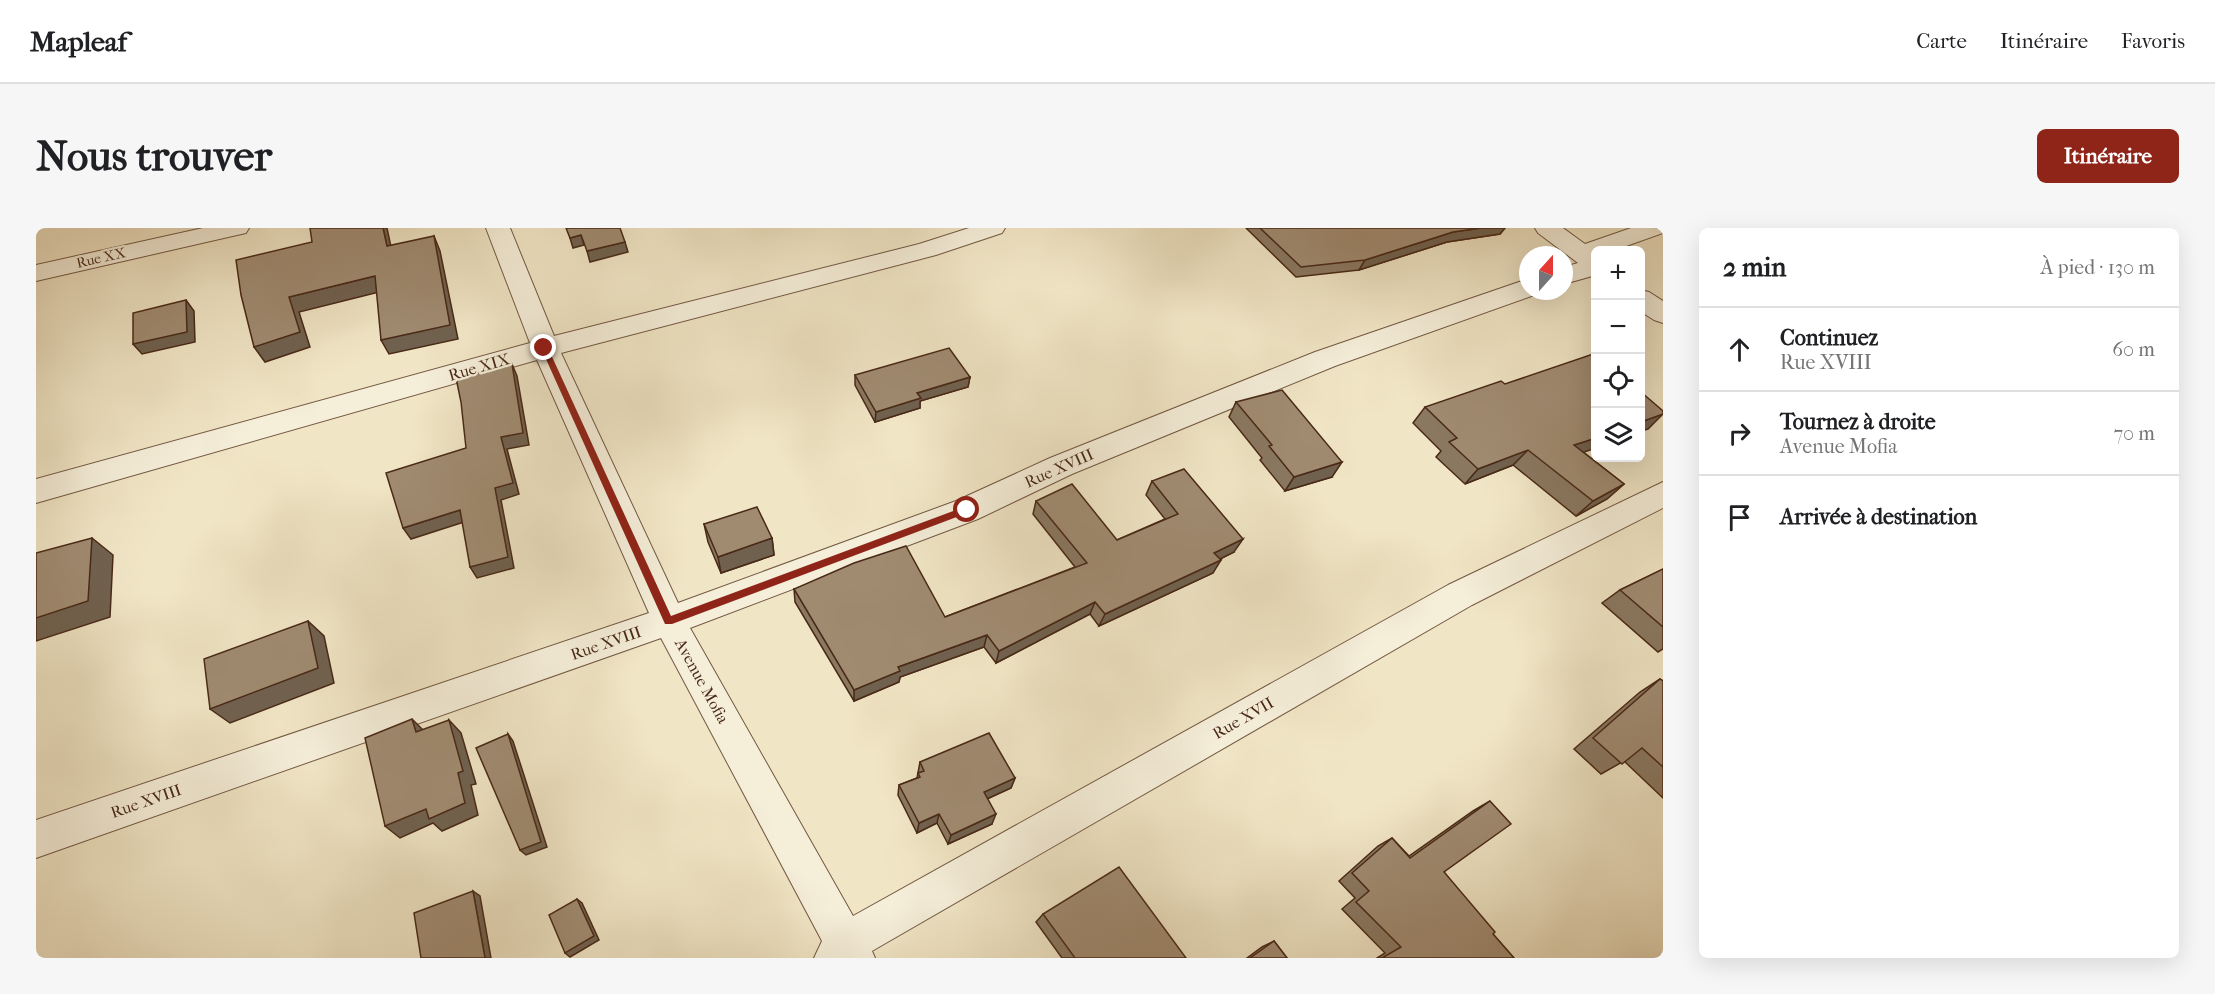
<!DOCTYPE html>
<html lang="fr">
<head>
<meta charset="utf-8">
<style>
	:root { --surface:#fff; --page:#f6f6f6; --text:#202124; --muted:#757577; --line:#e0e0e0; --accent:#8f2418 }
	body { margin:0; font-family:"IM FELL French Canon",serif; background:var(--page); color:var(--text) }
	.controls { position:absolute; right:18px; top:18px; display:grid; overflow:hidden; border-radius:9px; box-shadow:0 6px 24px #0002 }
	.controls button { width:54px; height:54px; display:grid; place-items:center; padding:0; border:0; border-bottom:2px solid var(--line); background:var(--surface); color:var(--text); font:30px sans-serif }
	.compass { position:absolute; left:1483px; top:18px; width:54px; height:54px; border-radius:50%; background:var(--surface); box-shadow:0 6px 24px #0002; rotate:21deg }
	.stop { position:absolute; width:18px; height:18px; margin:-14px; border:4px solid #8f2418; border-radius:50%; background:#fff }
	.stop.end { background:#8f2418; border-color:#fff; box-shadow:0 2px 6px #0008 }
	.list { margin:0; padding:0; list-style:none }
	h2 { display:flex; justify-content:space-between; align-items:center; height:78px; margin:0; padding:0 24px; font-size:26px }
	h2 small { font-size:20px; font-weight:400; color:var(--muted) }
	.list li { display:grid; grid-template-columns:39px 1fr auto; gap:18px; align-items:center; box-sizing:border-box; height:84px; padding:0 24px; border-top:2px solid var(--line) }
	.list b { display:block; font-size:22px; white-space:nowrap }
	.list p { margin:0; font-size:20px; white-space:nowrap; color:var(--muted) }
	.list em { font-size:20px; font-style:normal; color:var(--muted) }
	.icon { flex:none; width:33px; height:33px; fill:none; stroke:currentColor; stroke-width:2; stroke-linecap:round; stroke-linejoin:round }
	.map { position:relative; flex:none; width:1627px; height:730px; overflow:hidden; border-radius:9px }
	header { display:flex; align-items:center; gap:36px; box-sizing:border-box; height:84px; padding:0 30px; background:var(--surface); border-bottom:2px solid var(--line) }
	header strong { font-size:28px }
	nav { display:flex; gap:33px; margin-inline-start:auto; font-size:21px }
	.intro { display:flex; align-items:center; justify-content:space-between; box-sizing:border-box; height:144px; padding:0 36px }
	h1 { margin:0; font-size:42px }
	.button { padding:15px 27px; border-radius:9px; background:var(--accent); color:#fff; font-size:21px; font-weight:700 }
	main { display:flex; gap:36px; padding:0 36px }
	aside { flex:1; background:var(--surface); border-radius:9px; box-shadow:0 6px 24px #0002 }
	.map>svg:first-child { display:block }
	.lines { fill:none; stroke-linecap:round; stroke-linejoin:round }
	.minor-casing { stroke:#735842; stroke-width:2 }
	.minor { fill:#f5eed9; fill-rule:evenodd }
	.wall { fill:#8a7861; stroke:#492917; stroke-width:1.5 }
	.shaded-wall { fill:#70614f; stroke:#492917; stroke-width:1.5 }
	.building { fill:#a08b71; stroke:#492917; stroke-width:1.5 }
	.route { fill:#8f2418 }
	.labels { text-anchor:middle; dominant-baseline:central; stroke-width:4.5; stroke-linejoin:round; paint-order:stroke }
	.far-street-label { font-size:14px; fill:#492917; stroke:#f5eed9 }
	.street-label { font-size:16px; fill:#492917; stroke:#f5eed9 }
</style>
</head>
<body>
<header>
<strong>Mapleaf</strong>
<nav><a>Carte</a><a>Itinéraire</a><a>Favoris</a></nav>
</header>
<div class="intro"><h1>Nous trouver</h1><a class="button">Itinéraire</a></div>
<main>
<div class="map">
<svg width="1627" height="730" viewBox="0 0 1627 730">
	<rect width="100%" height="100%" fill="#f0e5c5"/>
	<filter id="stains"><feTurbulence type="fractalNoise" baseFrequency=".00333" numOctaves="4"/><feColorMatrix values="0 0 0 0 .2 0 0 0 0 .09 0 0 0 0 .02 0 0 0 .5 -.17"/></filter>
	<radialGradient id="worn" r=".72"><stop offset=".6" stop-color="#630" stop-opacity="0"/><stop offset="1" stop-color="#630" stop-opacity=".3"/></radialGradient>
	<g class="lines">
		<defs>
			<g id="minor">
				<polygon points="167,0 213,0 210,5 201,7 0,53 0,37"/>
				<polygon points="450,0 474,0 518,108 883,16 933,0 969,0 966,5 900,27 525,125 642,375 920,273 1014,230 1279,124 1483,54 1492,52 1492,63 1503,63 1501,66 1299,138 1036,246 942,291 654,400 817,688 1412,357 1627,254 1627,280 1436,377 836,723 839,730 778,730 786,713 625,410 0,630 0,592 613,385 501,132 0,275 0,251 494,115"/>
				<polygon points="1499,0 1527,0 1549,16 1595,0 1627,0 1627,5 1579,22 1560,22 1560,47 1528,56 1528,39 1542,35 1502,5"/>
				<polygon points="1604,62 1613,64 1627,73 1627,95 1618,92 1604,83"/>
			</g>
		</defs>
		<use href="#minor" class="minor-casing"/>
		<use href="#minor" class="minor"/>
	</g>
	<g class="wall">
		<polygon points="1210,0 1469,0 1464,6 1411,14 1323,42 1260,49"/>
		<polygon points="819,147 934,149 932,159 884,173 884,180 839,194 819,157"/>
		<polygon points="1200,174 1296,249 1249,263 1224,232 1226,230 1193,189"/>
		<polygon points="1389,179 1547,224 1588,256 1571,271 1540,288 1477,237 1429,256 1400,229 1405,223 1377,195"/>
		<polygon points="1116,253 1198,324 1184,331 1177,345 1063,398 1054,386 960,435 948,419 864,449 863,454 818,473 759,374 758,361 909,389 1039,339 997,286 1000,273 1081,312 1129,291 1110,267"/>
		<polygon points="668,296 736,310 738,327 685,345 672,314"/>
		<polygon points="1627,341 1627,421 1622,424 1566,375 1584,362"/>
		<polygon points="1624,451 1627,453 1627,570 1588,533 1565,546 1538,521 1604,464"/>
		<polygon points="884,534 979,550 975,560 951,571 956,596 912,616 901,595 881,605 862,567 863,557 881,550"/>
		<polygon points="1454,573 1408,644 1457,706 1478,730 1341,730 1349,725 1306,681 1319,670 1303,653 1342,618 1356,610 1373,628 1437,583"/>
		<polygon points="1007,686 1150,730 1026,730 1000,694"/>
		<polygon points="1238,713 1251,730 1211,730 1226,719"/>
	</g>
	<g class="shaded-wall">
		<polygon points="347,0 351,0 358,33 351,18"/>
		<polygon points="1445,0 1469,0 1464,6 1411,14 1323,42 1329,32 1417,4"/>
		<polygon points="545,7 548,17 537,20 534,10"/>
		<polygon points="398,8 404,23 422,111 353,126 345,112"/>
		<polygon points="589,14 592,24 554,34 551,23"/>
		<polygon points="339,48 347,63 263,84 274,119 229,134 218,119 253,69"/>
		<polygon points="150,72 158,83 159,114 106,126 97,116"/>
		<polygon points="476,136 481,148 493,217 471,221 483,266 465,272 478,340 441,350 434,339 459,260 465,209"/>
		<polygon points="934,149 932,159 884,173 884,180 839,194 840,184 881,165"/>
		<polygon points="1627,186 1612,201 1605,203 1605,194"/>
		<polygon points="1560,210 1560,220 1522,233 1538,217"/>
		<polygon points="1492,222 1477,237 1429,256 1442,241"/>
		<polygon points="1306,234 1296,249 1249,263 1258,249"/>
		<polygon points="1588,256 1571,271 1540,288 1557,273"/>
		<polygon points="424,282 431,293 375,311 367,300"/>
		<polygon points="56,310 77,327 74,389 0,413 0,390"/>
		<polygon points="736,310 738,327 685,345 682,329"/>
		<polygon points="1207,311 1198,324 1170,338 1178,325"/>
		<polygon points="1185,332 1177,345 1063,398 1069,386"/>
		<polygon points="1059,374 1054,386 960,435 963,423"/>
		<polygon points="272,393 288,408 298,455 194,495 174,481"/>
		<polygon points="951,407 948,419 864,449 863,454 818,473 818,462 862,439"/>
		<polygon points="376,491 390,505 380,504"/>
		<polygon points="413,492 425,505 440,556 435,557 442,587 406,603 397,595 364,610 349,598 422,545"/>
		<polygon points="472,506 477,513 511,619 490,627 484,622"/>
		<polygon points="979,550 975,560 944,574 948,564"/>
		<polygon points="903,586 901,595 881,605 883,595"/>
		<polygon points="960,586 956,596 912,616 915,607"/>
		<polygon points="437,663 444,668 455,730 449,730"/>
		<polygon points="541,671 546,675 563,712 534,729 529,725"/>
	</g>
	<g class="building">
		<polygon points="274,0 347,0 351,18 398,8 414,97 345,112 339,48 253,69 264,104 218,119 205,67 200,32 276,14"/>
		<polygon points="530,0 584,0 589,14 551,23 545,7 534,10"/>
		<polygon points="1224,0 1445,0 1417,4 1329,32 1265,39"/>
		<polygon points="150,72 151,104 97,116 97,85"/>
		<polygon points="913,120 934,149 881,165 885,170 840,184 819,147"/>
		<polygon points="1560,125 1560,210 1538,217 1588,256 1557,273 1492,222 1442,241 1413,214 1421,210 1389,179 1465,153 1469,156"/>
		<polygon points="476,136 487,205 465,209 477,255 459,260 472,329 434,339 424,282 367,300 350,245 430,220 425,174 420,150"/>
		<polygon points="1246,162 1306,234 1258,249 1233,218 1236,217 1200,174"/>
		<polygon points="1605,164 1627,183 1627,186 1605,194"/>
		<polygon points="1148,241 1207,311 1178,325 1185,332 1069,386 1059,374 963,423 951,407 862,439 864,443 818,462 758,361 818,335 870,318 909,389 1051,335 1000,273 1036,256 1081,312 1142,286 1116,253"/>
		<polygon points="721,279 736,310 682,329 668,296"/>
		<polygon points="56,310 52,373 0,390 0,325"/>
		<polygon points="1627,341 1627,399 1584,362"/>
		<polygon points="272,393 282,440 174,481 168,431"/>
		<polygon points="1624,451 1627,453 1627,539 1606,520 1586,536 1557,510"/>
		<polygon points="376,491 380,504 413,492 427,543 422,545 429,575 393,591 390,581 349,598 329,510"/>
		<polygon points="953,505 979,550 948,564 960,586 915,607 903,586 883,595 863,557 884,549 882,545 888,543 884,534"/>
		<polygon points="472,506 505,614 484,622 440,520"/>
		<polygon points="1454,573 1475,596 1408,644 1459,704 1457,706 1478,730 1346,730 1365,719 1320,674 1333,663 1316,645 1356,610 1374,630"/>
		<polygon points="1083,639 1150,730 1039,730 1007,686"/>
		<polygon points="437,663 449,730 385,730 378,685"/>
		<polygon points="541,671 558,708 529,725 513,687"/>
		<polygon points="1238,713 1251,730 1214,730"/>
	</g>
	<polygon class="route" points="508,118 512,120 635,388 928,279 934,279 936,282 934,284 636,396 629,396 505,120"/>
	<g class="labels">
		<g class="far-street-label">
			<text transform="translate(65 30) rotate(-13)">Rue XX</text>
		</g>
		<g class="street-label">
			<text transform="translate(443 139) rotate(-16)">Rue XIX</text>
			<text transform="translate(1023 240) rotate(-24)">Rue XVIII</text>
			<text transform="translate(570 415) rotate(-19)">Rue XVIII</text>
			<text transform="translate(666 453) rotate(61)">Avenue Mofia</text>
			<text transform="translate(1207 490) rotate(-30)">Rue XVII</text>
			<text transform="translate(110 573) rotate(-19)">Rue XVIII</text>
		</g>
	</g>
	<rect width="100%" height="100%" filter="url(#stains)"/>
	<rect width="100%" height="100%" fill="url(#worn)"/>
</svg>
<div class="controls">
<button>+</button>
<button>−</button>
<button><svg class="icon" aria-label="locate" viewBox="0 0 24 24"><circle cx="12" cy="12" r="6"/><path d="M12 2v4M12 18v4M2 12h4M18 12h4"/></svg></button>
<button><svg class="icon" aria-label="layers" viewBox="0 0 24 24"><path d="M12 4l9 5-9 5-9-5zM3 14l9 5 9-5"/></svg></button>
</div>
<svg class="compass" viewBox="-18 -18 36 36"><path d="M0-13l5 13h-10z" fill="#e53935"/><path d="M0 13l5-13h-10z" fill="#757577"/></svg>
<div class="stop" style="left:931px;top:282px"></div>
<div class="stop end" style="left:508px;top:120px"></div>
</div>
<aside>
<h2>2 min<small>À pied · 130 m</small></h2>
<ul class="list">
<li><svg class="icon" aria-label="ahead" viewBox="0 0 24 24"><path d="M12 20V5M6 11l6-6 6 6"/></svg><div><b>Continuez</b><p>Rue XVIII</p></div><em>60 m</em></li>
<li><svg class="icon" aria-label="right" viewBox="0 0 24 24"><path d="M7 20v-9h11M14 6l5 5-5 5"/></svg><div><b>Tournez à droite</b><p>Avenue Mofia</p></div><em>70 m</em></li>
<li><svg class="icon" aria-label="arrive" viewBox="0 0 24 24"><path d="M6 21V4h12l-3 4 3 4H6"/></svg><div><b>Arrivée à destination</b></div></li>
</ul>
</aside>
</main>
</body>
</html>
